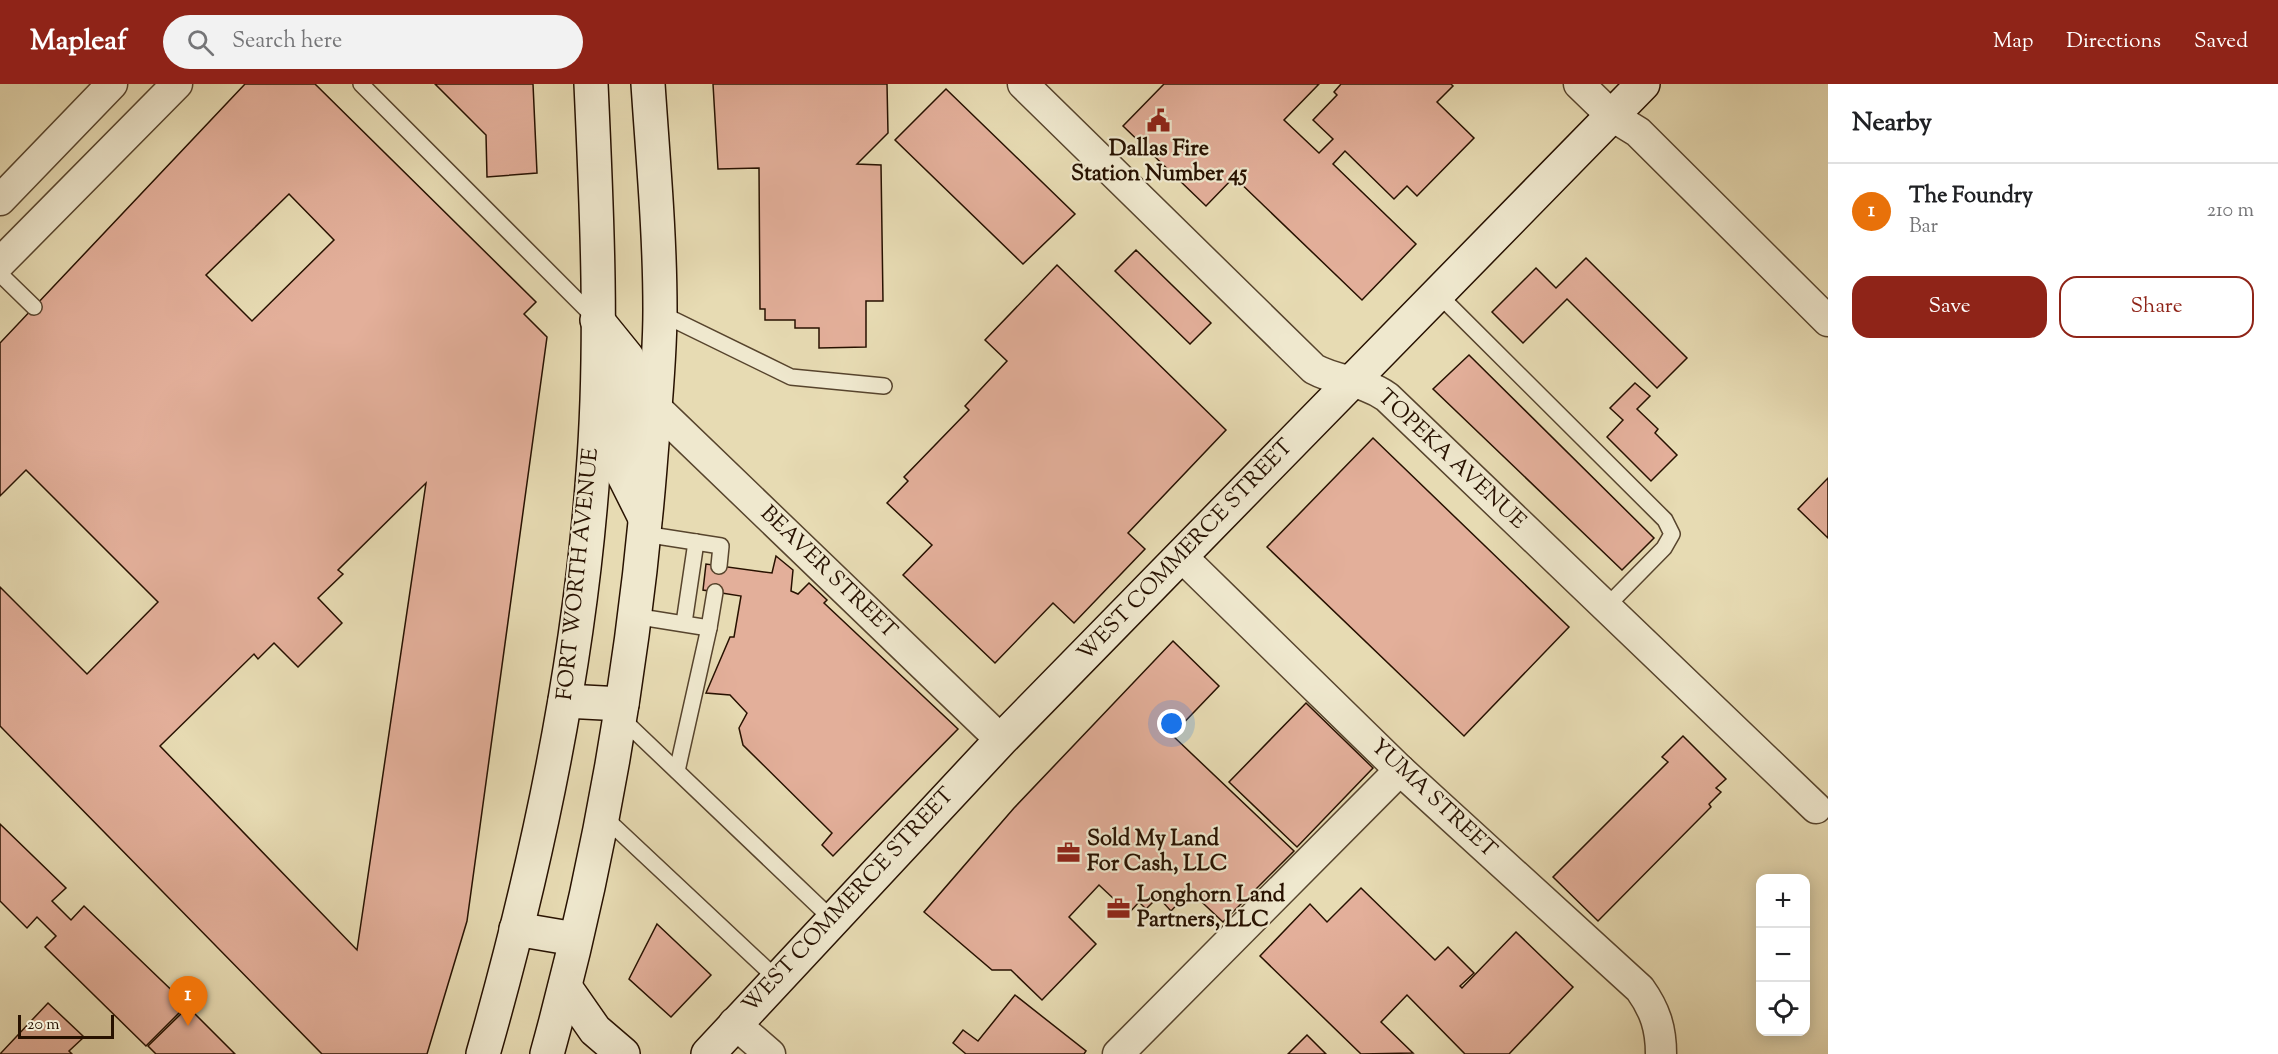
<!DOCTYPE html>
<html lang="en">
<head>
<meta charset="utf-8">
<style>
	:root { --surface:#fff; --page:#f2f2f2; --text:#202124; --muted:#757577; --line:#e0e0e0; --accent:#8f2418 }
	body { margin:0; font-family:"Sorts Mill Goudy",serif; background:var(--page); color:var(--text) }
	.controls { position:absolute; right:18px; bottom:18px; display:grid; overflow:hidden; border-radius:12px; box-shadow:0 3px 15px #0003 }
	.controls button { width:54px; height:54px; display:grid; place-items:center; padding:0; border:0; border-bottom:2px solid var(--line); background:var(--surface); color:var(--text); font:30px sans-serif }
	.scale { position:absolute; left:18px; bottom:15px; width:96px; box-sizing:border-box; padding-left:6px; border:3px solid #271100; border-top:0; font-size:16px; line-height:21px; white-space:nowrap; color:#271100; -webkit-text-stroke:4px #efe8ce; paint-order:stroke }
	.you { position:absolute; left:1172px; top:640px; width:21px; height:21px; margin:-15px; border:4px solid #fff; border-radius:50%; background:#1a73e8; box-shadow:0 0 0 9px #1a73e833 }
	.badge { display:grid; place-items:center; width:39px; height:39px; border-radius:50%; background:var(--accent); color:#fff; font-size:20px; font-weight:700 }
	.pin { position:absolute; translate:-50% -50px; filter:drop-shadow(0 2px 3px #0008) }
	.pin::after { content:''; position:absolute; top:32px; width:21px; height:18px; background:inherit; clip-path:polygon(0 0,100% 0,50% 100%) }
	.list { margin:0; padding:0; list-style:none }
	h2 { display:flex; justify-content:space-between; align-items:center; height:78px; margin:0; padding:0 24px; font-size:26px }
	h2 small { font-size:20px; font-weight:400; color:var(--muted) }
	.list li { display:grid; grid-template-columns:39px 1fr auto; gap:18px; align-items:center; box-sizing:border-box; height:96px; padding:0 24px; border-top:2px solid var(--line) }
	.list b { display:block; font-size:22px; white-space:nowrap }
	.list p { margin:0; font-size:20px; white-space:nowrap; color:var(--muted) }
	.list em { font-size:20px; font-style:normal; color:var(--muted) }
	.actions { display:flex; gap:12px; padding:18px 24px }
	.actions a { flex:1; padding:14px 0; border:2px solid var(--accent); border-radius:18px; text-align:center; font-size:21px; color:var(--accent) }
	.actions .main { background:var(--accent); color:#fff }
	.icon { flex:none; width:33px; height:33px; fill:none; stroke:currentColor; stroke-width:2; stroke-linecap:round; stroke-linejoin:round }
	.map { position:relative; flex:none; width:1828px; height:970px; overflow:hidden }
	header { display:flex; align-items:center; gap:36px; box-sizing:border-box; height:84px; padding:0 30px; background:var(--accent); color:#fff }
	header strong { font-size:28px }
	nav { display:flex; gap:33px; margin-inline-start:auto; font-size:21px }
	.search { width:420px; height:54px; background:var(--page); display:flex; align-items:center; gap:15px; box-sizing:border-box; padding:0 21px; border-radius:33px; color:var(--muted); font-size:22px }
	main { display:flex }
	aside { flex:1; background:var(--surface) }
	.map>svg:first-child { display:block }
	.building { fill:#e3af9a; stroke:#271100; stroke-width:1.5; fill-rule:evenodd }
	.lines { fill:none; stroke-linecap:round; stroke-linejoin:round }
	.lane-casing { stroke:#57442d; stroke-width:18 }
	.street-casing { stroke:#57442d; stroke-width:33 }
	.secondary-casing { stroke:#271100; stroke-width:36 }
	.lane { stroke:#efe8ce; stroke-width:15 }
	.street { stroke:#efe8ce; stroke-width:30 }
	.secondary { stroke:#efe8ce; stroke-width:33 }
	.labels { text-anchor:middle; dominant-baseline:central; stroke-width:4.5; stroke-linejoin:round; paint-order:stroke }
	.poi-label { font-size:22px; font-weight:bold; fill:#271100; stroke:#efe8ce; text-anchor:start }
	.street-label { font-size:22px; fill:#271100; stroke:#efe8ce }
</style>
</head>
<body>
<header>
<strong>Mapleaf</strong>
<div class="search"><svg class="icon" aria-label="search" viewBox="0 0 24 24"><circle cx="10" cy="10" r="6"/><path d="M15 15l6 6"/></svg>Search here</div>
<nav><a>Map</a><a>Directions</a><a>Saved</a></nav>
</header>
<main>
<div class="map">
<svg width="1828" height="970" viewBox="0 0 1828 970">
	<rect width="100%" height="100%" fill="#e7dbb3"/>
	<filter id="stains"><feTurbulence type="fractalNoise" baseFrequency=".00333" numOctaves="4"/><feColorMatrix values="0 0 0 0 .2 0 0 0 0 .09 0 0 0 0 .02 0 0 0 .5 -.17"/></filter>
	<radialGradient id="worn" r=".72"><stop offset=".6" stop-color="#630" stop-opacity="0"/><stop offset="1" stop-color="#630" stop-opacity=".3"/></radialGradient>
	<g class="building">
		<path d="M 245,0 L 315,0 L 536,218 L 524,230 L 547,253 L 467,837 L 427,970 L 322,970 L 0,642 L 0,503 L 87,590 L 158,518 L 26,386 L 0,412 L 0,259 ZM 289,110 L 334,156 L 252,237 L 206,191 ZM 426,399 L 357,866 L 160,662 L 254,570 L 258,575 L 274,559 L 298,583 L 342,539 L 318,514 L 343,490 L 338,486 Z"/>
		<polygon points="435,0 533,0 537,89 487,93 486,51"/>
		<polygon points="713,0 887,0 888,49 857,80 881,81 883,217 866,217 866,263 819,264 819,244 795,244 795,236 765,236 765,225 760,225 759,84 718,85"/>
		<polygon points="1164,0 1319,0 1284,36 1319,69 1333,55 1313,36 1337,11 1334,8 1341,0 1451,0 1453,2 1437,18 1474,54 1417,112 1407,102 1394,115 1345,67 1333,80 1416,160 1362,216 1234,93 1206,122 1123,42"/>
		<polygon points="946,5 1075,130 1023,180 895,56"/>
		<polygon points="1136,166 1211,239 1190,260 1115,187"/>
		<polygon points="1586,174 1687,274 1657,304 1567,215 1523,259 1492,228 1536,184 1556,204"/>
		<polygon points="1057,181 1226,346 1128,449 1145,465 1074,539 1053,519 995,579 903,491 932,461 887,419 908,397 904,393 969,326 965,322 1007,277 985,256"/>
		<polygon points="1469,271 1654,454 1622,486 1433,305"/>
		<polygon points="1635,299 1650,312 1637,325 1658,345 1655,349 1677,371 1651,397 1607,353 1623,336 1610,324"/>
		<polygon points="1373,354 1569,543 1464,652 1267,463"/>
		<polygon points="1828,394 1828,454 1798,425"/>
		<polygon points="776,472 793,486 791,507 798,510 809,499 827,516 824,519 958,645 833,772 822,761 832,749 743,661 739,644 747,629 730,611 706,609 730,553 734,553 741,512 703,506 706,480 772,489"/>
		<polygon points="1173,557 1219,602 1172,651 1294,767 1223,838 1190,807 1171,827 1158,813 1146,825 1139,818 1129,829 1099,801 1069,833 1096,860 1042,916 1011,886 992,886 924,828 1014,724"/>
		<polygon points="1306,619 1373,684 1297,763 1229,698"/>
		<polygon points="1683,652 1726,695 1716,704 1721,708 1709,720 1711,723 1598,837 1553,793 1668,678 1662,673"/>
		<polygon points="0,740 66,804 52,817 71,836 84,822 187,921 146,962 45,863 56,852 37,833 27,844 0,817"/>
		<polygon points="1361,804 1435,876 1448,863 1474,889 1460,902 1462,904 1516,848 1573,903 1509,970 1465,970 1407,911 1381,938 1413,969 1361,970 1260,872 1310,820 1327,838"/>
		<polygon points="657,840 711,891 671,933 629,895"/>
		<polygon points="1015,911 1086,967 1084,970 966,970 953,959 963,946 978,957"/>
		<polygon points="48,919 84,953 69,967 72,970 0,970"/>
		<polygon points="188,923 235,970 156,970 148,962"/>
		<polygon points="1307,951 1326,970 1288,970"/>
	</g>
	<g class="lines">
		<defs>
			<g id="lane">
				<polyline points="361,0 595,234"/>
				<polyline points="0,190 34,223"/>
				<polyline points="1438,210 1665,436 1672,450 1664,464 1606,523"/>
				<polyline points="660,229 791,293 884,302"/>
				<polyline points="644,450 721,462 719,482"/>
				<polyline points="634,532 709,544 677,687"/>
				<polyline points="684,539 696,458"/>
				<polyline points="709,544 715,508"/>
				<polyline points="619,632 832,835"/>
				<polyline points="603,732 776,894"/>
			</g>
			<g id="street">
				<path d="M 1023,0 L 1314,285 C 1340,299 1361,295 1387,313 L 1816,724"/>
				<polyline points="1579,0 1612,32 1638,48 1828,237"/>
				<polyline points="0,116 112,0"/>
				<polyline points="0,179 177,0"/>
				<polyline points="655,323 1001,656"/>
				<path d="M 1181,472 L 1400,686 L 1640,905 C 1655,926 1661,944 1661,970"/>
				<polyline points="734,939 770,970"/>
				<polyline points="1118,970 1400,686"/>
			</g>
			<g id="secondary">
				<polyline points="597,236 627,273 623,390 645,434"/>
				<polyline points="565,617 622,620"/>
				<polyline points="516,845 575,855"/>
				<polyline points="565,903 595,946 623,970"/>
				<path d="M 483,970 C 536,785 579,582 593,389 C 603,260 597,129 591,0"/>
				<path d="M 547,970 C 599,781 634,579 650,384 C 654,331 660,279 660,226 C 660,151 653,75 648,0"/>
				<polyline points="708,970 1001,656 1643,0"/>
			</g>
		</defs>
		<use href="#lane" class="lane-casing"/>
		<use href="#street" class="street-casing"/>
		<use href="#secondary" class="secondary-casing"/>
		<use href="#lane" class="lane"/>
		<use href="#street" class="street"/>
		<use href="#secondary" class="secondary"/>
	</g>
	<defs>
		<symbol id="civic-bare" viewBox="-9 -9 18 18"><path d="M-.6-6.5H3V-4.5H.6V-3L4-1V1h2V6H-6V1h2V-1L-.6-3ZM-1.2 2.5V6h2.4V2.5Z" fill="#8f2418" stroke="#efe8ce" stroke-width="2.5" paint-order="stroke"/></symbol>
		<symbol id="office-bare" viewBox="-9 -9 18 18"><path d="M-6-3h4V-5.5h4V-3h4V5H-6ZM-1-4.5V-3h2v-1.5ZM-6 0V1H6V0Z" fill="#8f2418" stroke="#efe8ce" stroke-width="2.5" paint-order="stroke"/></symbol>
	</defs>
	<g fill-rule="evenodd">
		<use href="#civic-bare" x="1142" y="20" width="33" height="33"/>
		<use href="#office-bare" x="1052" y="752" width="33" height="33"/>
		<use href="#office-bare" x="1102" y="808" width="33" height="33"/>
	</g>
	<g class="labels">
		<g class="poi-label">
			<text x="1159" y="66" text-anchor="middle">Dallas Fire<tspan x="1159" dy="25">Station Number 45</tspan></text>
			<text x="1087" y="756">Sold My Land<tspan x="1087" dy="25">For Cash, LLC</tspan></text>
			<text x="1137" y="812">Longhorn Land<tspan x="1137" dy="25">Partners, LLC</tspan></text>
		</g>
		<g class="street-label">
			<text transform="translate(1451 376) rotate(43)">TOPEKA AVENUE</text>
			<text transform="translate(1186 467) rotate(-46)">WEST COMMERCE STREET</text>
			<text transform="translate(828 489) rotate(44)">BEAVER STREET</text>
			<text transform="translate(579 490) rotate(-84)">FORT WORTH AVENUE</text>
			<text transform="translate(1433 715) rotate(43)">YUMA STREET</text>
			<text transform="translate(849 817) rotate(-47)">WEST COMMERCE STREET</text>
		</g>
	</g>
	<rect width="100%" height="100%" filter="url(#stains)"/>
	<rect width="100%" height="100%" fill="url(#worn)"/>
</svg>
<div class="controls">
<button>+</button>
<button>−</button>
<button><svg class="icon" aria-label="locate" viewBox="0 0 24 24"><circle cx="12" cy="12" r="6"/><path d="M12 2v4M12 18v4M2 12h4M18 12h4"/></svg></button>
</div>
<div class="scale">20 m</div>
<div class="you"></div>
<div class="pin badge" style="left:188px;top:942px;background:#e8710a">1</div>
</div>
<aside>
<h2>Nearby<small></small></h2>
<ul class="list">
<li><span class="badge" style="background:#e8710a">1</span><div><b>The Foundry</b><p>Bar</p></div><em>210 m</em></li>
</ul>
<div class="actions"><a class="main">Save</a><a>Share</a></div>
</aside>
</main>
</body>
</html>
